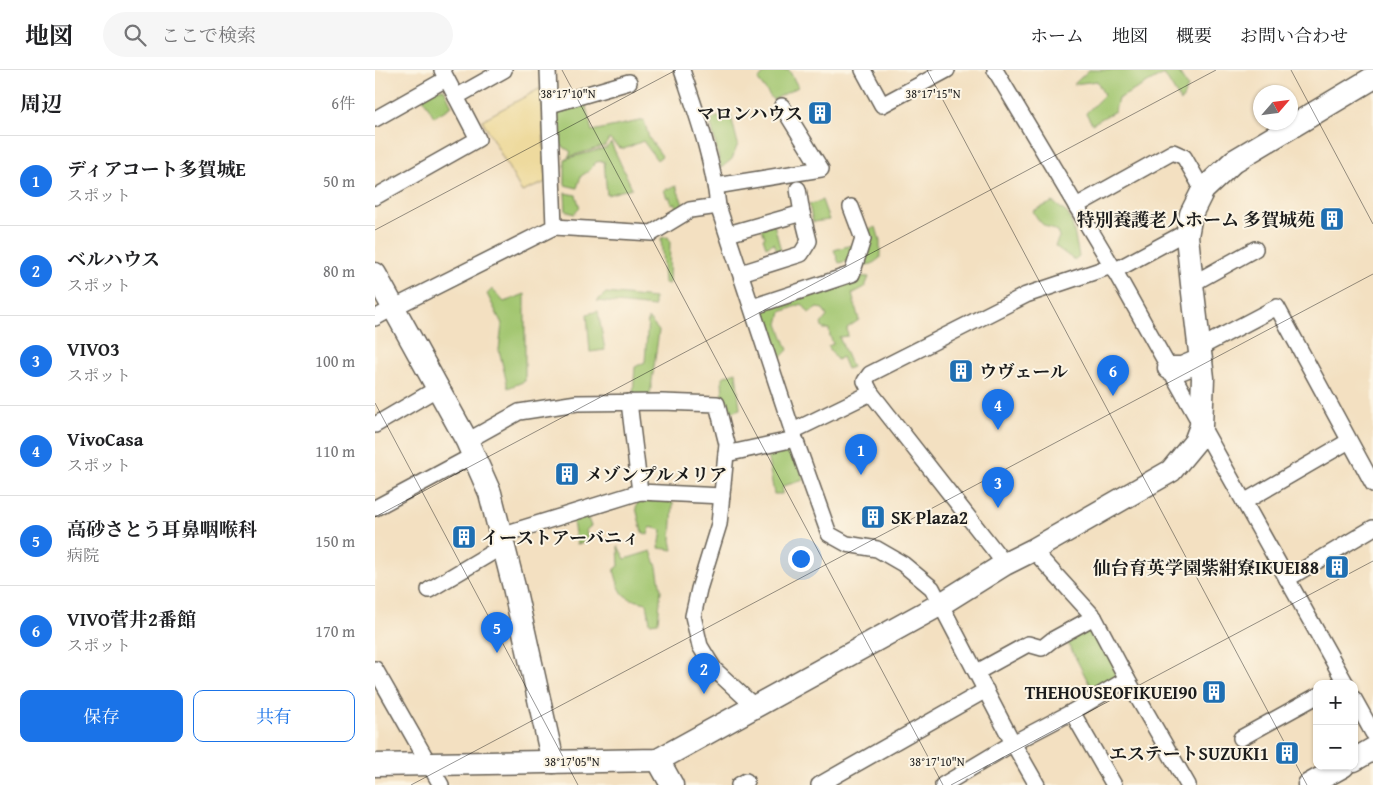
<!DOCTYPE html>
<html lang="ja">
<head>
<meta charset="utf-8">
<style>
	:root { --surface:#fff; --page:#f6f6f6; --text:#202124; --muted:#757577; --line:#e0e0e0; --accent:#1a73e8 }
	body { margin:0; font-family:"Gentium Book Plus","Noto Serif JP",serif; background:var(--page); color:var(--text) }
	.controls { position:absolute; right:15px; bottom:15px; display:grid; overflow:hidden; border-radius:10px; box-shadow:0 1px 4px #0004 }
	.controls button { width:45px; height:45px; display:grid; place-items:center; padding:0; border:0; border-bottom:1px solid var(--line); background:var(--surface); color:var(--text); font:25px sans-serif }
	.compass { position:absolute; left:878px; top:15px; width:45px; height:45px; border-radius:50%; background:var(--surface); box-shadow:0 1px 4px #0004; rotate:62deg }
	.you { position:absolute; left:425px; top:488px; width:18px; height:18px; margin:-12px; border:4px solid #fff; border-radius:50%; background:#1a73e8; box-shadow:0 0 0 8px #1a73e833 }
	.badge { display:grid; place-items:center; width:32px; height:32px; border-radius:50%; background:var(--accent); color:#fff; font-size:16px; font-weight:700 }
	.pin { position:absolute; translate:-50% -41px; filter:drop-shadow(0 1px 2px #0008) }
	.pin::after { content:''; position:absolute; top:26px; width:18px; height:15px; background:inherit; clip-path:polygon(0 0,100% 0,50% 100%) }
	.list { margin:0; padding:0; list-style:none }
	h2 { display:flex; justify-content:space-between; align-items:center; height:65px; margin:0; padding:0 20px; font-size:21px }
	h2 small { font-size:16px; font-weight:400; color:var(--muted) }
	.list li { display:grid; grid-template-columns:32px 1fr auto; gap:15px; align-items:center; box-sizing:border-box; height:90px; padding:0 20px; border-top:1px solid var(--line) }
	.list b { display:block; font-size:19px; white-space:nowrap }
	.list p { margin:0; font-size:16px; white-space:nowrap; color:var(--muted) }
	.list em { font-size:16px; font-style:normal; color:var(--muted) }
	.actions { display:flex; gap:10px; padding:15px 20px }
	.actions a { flex:1; padding:11px 0; border:1px solid var(--accent); border-radius:10px; text-align:center; font-size:18px; color:var(--accent) }
	.actions .main { background:var(--accent); color:#fff }
	.icon { flex:none; width:28px; height:28px; fill:none; stroke:currentColor; stroke-width:2; stroke-linecap:round; stroke-linejoin:round }
	.map { position:relative; flex:none; width:998px; height:715px; overflow:hidden }
	header { display:flex; align-items:center; gap:30px; box-sizing:border-box; height:70px; padding:0 25px; background:var(--surface); border-bottom:1px solid var(--line) }
	header strong { font-size:24px }
	nav { display:flex; gap:28px; margin-inline-start:auto; font-size:18px }
	.search { width:350px; height:45px; background:var(--page); display:flex; align-items:center; gap:12px; box-sizing:border-box; padding:0 18px; border-radius:28px; color:var(--muted); font-size:19px }
	main { display:flex }
	aside { flex:1; background:var(--surface) }
	.map>svg:first-child { display:block }
	.green { fill:#a2c66f; stroke:#5f7146 }
	.sand { fill:#eeda9e; stroke:#857b5d }
	.lines { fill:none; stroke-linecap:round; stroke-linejoin:round }
	.street-casing { stroke:#676156; stroke-width:18 }
	.secondary-casing { stroke:#676156; stroke-width:25 }
	.street { stroke:#fff; stroke-width:15 }
	.secondary { stroke:#fff; stroke-width:22 }
	.ticks { fill:none; stroke:#1c1c1c; stroke-width:1; stroke-opacity:0.45 }
	.labels { text-anchor:middle; dominant-baseline:central; stroke-width:4; stroke-linejoin:round; paint-order:stroke }
	.poi-label { font-size:18px; font-weight:bold; fill:#1c1c1c; stroke:#fcf5e5; text-anchor:end }
	.ticks-label { font-size:12px; text-anchor:middle; fill:#1c1c1c; stroke:#fcf5e5; stroke-width:4; stroke-linejoin:round; paint-order:stroke }
</style>
</head>
<body>
<header>
<strong>地図</strong>
<div class="search"><svg class="icon" aria-label="search" viewBox="0 0 24 24"><circle cx="10" cy="10" r="6"/><path d="M15 15l6 6"/></svg>ここで検索</div>
<nav><a>ホーム</a><a>地図</a><a>概要</a><a>お問い合わせ</a></nav>
</header>
<main>
<aside>
<h2>周辺<small>6件</small></h2>
<ul class="list">
<li><span class="badge">1</span><div><b>ディアコート多賀城E</b><p>スポット</p></div><em>50 m</em></li>
<li><span class="badge">2</span><div><b>ベルハウス</b><p>スポット</p></div><em>80 m</em></li>
<li><span class="badge">3</span><div><b>VIVO3</b><p>スポット</p></div><em>100 m</em></li>
<li><span class="badge">4</span><div><b>VivoCasa</b><p>スポット</p></div><em>110 m</em></li>
<li><span class="badge">5</span><div><b>高砂さとう耳鼻咽喉科</b><p>病院</p></div><em>150 m</em></li>
<li><span class="badge">6</span><div><b>VIVO菅井2番館</b><p>スポット</p></div><em>170 m</em></li>
</ul>
<div class="actions"><a class="main">保存</a><a>共有</a></div>
</aside>
<div class="map">
<svg width="998" height="715" viewBox="0 0 998 715">
	<rect width="100%" height="100%" fill="#fcf5e5"/>
	<filter id="ink" filterUnits="userSpaceOnUse"><feTurbulence type="fractalNoise" baseFrequency=".02" numOctaves="2"/><feDisplacementMap in="SourceGraphic" scale="10" xChannelSelector="R" yChannelSelector="G"/><feConvolveMatrix kernelMatrix="1 2 1 2 8 2 1 2 1" color-interpolation-filters="sRGB"/></filter>
	<filter id="wash" filterUnits="userSpaceOnUse"><feTurbulence type="fractalNoise" baseFrequency=".0096" numOctaves="4" result="noise"/><feDisplacementMap in="SourceGraphic" scale="20" xChannelSelector="R" yChannelSelector="G"/><feGaussianBlur stdDeviation="1.12" result="paint"/><feColorMatrix in="noise" values="0 0 0 0 0 0 0 0 0 0 0 0 0 0 0 0 0 1.4 0 .05"/><feComposite in="paint" operator="in"/></filter>
	<g filter="url(#wash)">
		<rect width="100%" height="100%" fill="#f3e0c1"/>
		<g class="green">
			<polygon points="392,0 414,0 423,17 398,30 383,10"/>
			<polygon points="714,0 802,0 813,17 806,32 789,4 743,29 740,41 717,54 711,43 729,25 722,11 699,14"/>
			<polygon points="60,19 69,19 77,36 59,47 48,28"/>
			<polygon points="210,33 217,61 269,50 274,68 287,86 282,90 268,71 249,79 243,77 234,69 230,76 193,87 196,82 186,75 175,35"/>
			<polygon points="355,42 363,74 357,89 346,98 335,50"/>
			<polygon points="236,73 257,118 232,125 229,91 221,92 214,101 206,106 202,118 190,115 190,89 231,78"/>
			<polygon points="301,116 309,137 301,140 300,133 296,134 295,127 292,128 289,120"/>
			<polygon points="190,123 201,125 205,138 199,144 191,141"/>
			<polygon points="447,130 454,150 438,152 434,135"/>
			<path d="M 678,132 L 693,144 L 698,157 L 704,186 L 699,190 L 680,176 L 684,167 L 683,161 C 669,157 665,154 658,141 Z"/>
			<polygon points="399,154 406,181 403,182 399,173 391,177 388,168 390,167 386,157"/>
			<polygon points="501,157 505,171 505,188 497,194 485,196 490,161"/>
			<polygon points="293,167 295,171 294,214 289,213 286,168"/>
			<polygon points="480,174 478,190 464,193 459,180"/>
			<polygon points="478,206 494,207 490,217 477,224 484,250 472,258 473,266 464,267 477,297 472,299 467,287 462,290 453,276 458,274 455,266 454,259 448,259 446,254 452,246 448,239 442,238 434,243 427,234 406,242 403,254 413,280 404,289 397,288 380,239"/>
			<polygon points="117,219 129,232 150,224 150,311 133,318 124,280 127,254 112,224"/>
			<polygon points="231,223 279,228 279,237 222,231"/>
			<polygon points="223,241 230,280 215,282 212,244"/>
			<polygon points="273,248 284,261 274,332 258,325 260,297 270,292"/>
			<polygon points="361,302 365,339 350,344 348,334 347,307"/>
			<polygon points="418,375 429,410 408,416 407,424 399,424 392,384"/>
			<polygon points="264,426 282,427 298,433 296,470 298,480 284,478 287,460 275,457 273,465 267,462 261,438"/>
			<polygon points="211,444 216,456 211,460 213,472 202,474 197,447"/>
			<path d="M 243,476 L 250,489 L 276,481 L 282,497 L 286,520 L 283,552 L 275,553 L 272,533 C 246,528 246,525 239,500 L 244,496 Z"/>
			<polygon points="719,547 744,594 739,610 718,621 688,564"/>
		</g>
		<polygon class="sand" points="166,18 171,112 147,122 107,50"/>
	</g>
	<g filter="url(#ink)">
		<g class="lines">
			<defs>
				<g id="street">
					<path d="M 307,0 C 322,45 338,89 343,136 L 420,369 L 454,464 L 472,474 L 502,479 L 528,494 L 557,518 L 638,673 L 662,715"/>
					<polyline points="488,0 507,35 572,0"/>
					<polyline points="620,0 737,196 971,614"/>
					<polyline points="81,27 129,0"/>
					<polyline points="175,35 254,12"/>
					<polyline points="0,49 71,9"/>
					<polyline points="341,116 446,99 407,36"/>
					<polyline points="0,127 103,69 67,0"/>
					<polyline points="701,136 798,82 809,87 828,120"/>
					<polyline points="179,157 277,163 315,140 343,136"/>
					<polyline points="353,164 427,143"/>
					<polyline points="739,201 813,161"/>
					<polyline points="366,203 426,184 434,171 427,143 423,119"/>
					<polyline points="817,214 880,179"/>
					<polyline points="377,237 477,204 488,169 476,137"/>
					<polyline points="0,248 18,238 179,157 173,0"/>
					<polyline points="824,278 902,237 998,414"/>
					<polyline points="254,332 265,422"/>
					<polyline points="0,355 63,318"/>
					<polyline points="418,361 496,323"/>
					<polyline points="92,371 144,342 202,333 287,332 342,334 352,374 344,454 324,519 318,546 325,576 339,599 379,636"/>
					<polyline points="351,384 420,369"/>
					<polyline points="869,432 974,371"/>
					<polyline points="0,438 99,385"/>
					<polyline points="126,465 265,422 347,426"/>
					<polyline points="658,480 719,547 752,609 813,715"/>
					<polyline points="630,494 496,323 490,311 495,304 651,225 737,196"/>
					<polyline points="912,509 998,458"/>
					<polyline points="54,520 128,476"/>
					<polyline points="0,599 66,715"/>
					<polyline points="602,602 653,574 667,578 677,570 719,547"/>
					<polyline points="979,629 998,663"/>
					<polyline points="697,642 739,715"/>
					<polyline points="866,668 942,626"/>
					<polyline points="364,715 371,711"/>
					<polyline points="444,715 611,620"/>
					<polyline points="568,715 638,673 697,642 752,609"/>
				</g>
				<g id="secondary">
					<polyline points="0,204 92,371 115,423 139,517 178,692"/>
					<polyline points="794,298 807,298 826,290"/>
					<polyline points="283,690 297,715"/>
					<polyline points="979,690 998,679"/>
					<polyline points="0,695 283,690 566,534 630,494 658,480 796,401 820,372 826,356 828,308 817,214 812,166 816,144 828,120 859,91 998,8"/>
					<polyline points="934,715 968,696"/>
				</g>
			</defs>
			<use href="#street" class="street-casing"/>
			<use href="#secondary" class="secondary-casing"/>
			<use href="#street" class="street"/>
			<use href="#secondary" class="secondary"/>
		</g>
	</g>
	<path class="ticks" d="M 187,0 L 568,715M 552,0 L 932,715M 916,0 L 998,154M 0,160 L 301,0M 0,333 L 203,715M 0,447 L 841,0M 36,715 L 998,204M 576,715 L 998,491"/>
	<defs>
		<symbol id="building-square" viewBox="-11 -11 22 22"><rect x="-9" y="-9" width="18" height="18" rx="4" fill="#1f6fb2" stroke="#fcf5e5"/><path d="M-4-6H4V6H1V3H-1V6H-4ZM-2.5-4.3h1.7v1.8h-1.7ZM.8-4.3h1.7v1.8H.8ZM-2.5-1h1.7V.8h-1.7ZM.8-1h1.7V.8H.8Z" fill="#fff"/></symbol>
	</defs>
	<g fill-rule="evenodd">
		<use href="#building-square" x="431" y="29" width="28" height="28"/>
		<use href="#building-square" x="943" y="135" width="28" height="28"/>
		<use href="#building-square" x="572" y="287" width="28" height="28"/>
		<use href="#building-square" x="178" y="390" width="28" height="28"/>
		<use href="#building-square" x="484" y="433" width="28" height="28"/>
		<use href="#building-square" x="75" y="453" width="28" height="28"/>
		<use href="#building-square" x="948" y="483" width="28" height="28"/>
		<use href="#building-square" x="825" y="608" width="28" height="28"/>
		<use href="#building-square" x="898" y="669" width="28" height="28"/>
	</g>
	<g class="labels">
		<g class="poi-label">
			<text x="428" y="43">マロンハウス</text>
			<text x="940" y="149">特別養護老人ホーム 多賀城苑</text>
			<text x="604" y="301" text-anchor="start">ウヴェール</text>
			<text x="210" y="404" text-anchor="start">メゾンプルメリア</text>
			<text x="516" y="447" text-anchor="start">SK Plaza2</text>
			<text x="106" y="467" text-anchor="start">イーストアーバニィ</text>
			<text x="944" y="497">仙台育英学園紫紺寮IKUEI88</text>
			<text x="822" y="622">THEHOUSEOFIKUEI90</text>
			<text x="894" y="683">エステートSUZUKI1</text>
		</g>
	</g>
	<g class="ticks-label">
		<text x="193" y="28">38°17'10"N</text>
		<text x="558" y="28">38°17'15"N</text>
		<text x="197" y="696">38°17'05"N</text>
		<text x="562" y="696">38°17'10"N</text>
	</g>
</svg>
<div class="controls">
<button>+</button>
<button>−</button>
</div>
<svg class="compass" viewBox="-18 -18 36 36"><path d="M0-13l5 13h-10z" fill="#e53935"/><path d="M0 13l5-13h-10z" fill="#757577"/></svg>
<div class="you"></div>
<div class="pin badge" style="left:486px;top:405px">1</div>
<div class="pin badge" style="left:329px;top:624px">2</div>
<div class="pin badge" style="left:623px;top:438px">3</div>
<div class="pin badge" style="left:623px;top:360px">4</div>
<div class="pin badge" style="left:122px;top:583px">5</div>
<div class="pin badge" style="left:738px;top:326px">6</div>
</div>
</main>
</body>
</html>
